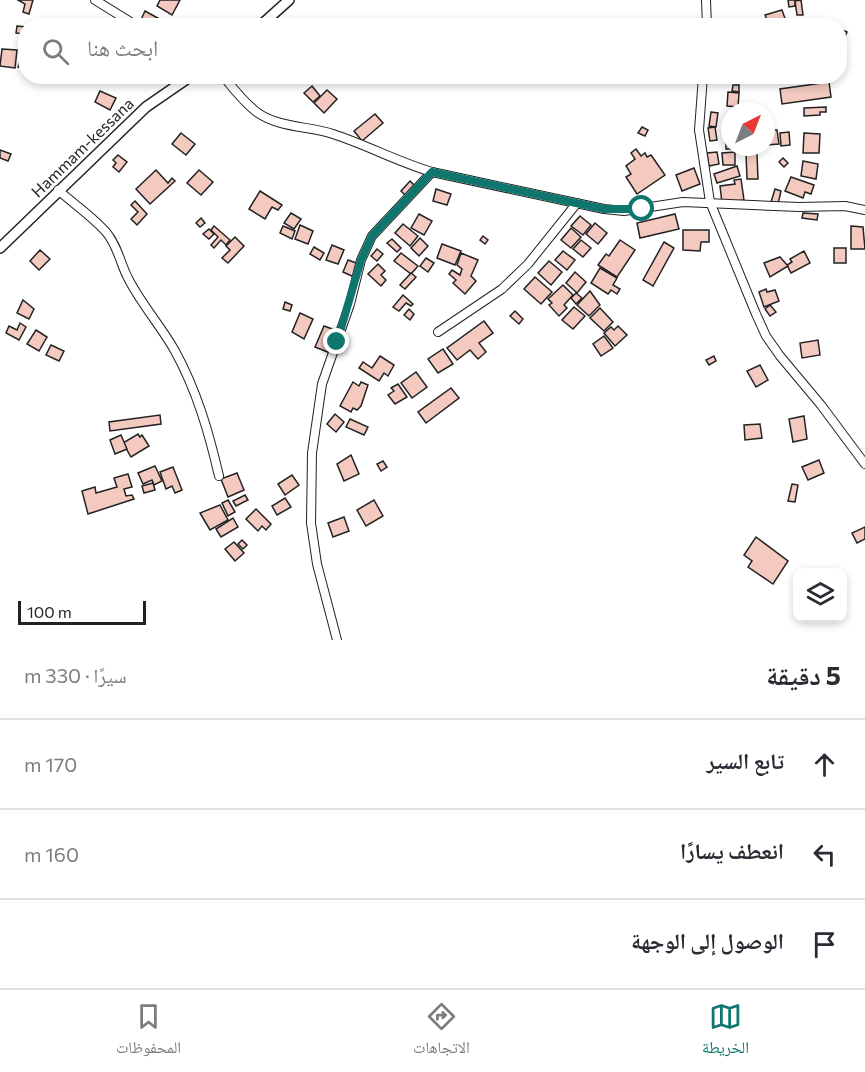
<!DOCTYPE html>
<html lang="ar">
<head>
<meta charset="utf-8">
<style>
	:root { --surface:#fff; --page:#f2f2f3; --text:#2b2b33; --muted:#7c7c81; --line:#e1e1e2; --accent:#0f766e }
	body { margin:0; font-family:Commissioner,"Noto Naskh Arabic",sans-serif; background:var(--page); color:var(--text); direction:rtl }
	.controls { position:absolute; right:18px; bottom:18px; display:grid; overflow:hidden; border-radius:12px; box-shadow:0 3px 9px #0003 }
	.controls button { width:54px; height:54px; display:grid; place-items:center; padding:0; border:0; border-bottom:2px solid var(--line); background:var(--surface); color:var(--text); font:30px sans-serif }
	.compass { position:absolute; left:721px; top:102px; width:54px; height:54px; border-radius:50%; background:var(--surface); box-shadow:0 3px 9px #0003; rotate:42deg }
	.scale { position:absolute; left:18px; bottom:15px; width:128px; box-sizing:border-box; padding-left:6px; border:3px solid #222; border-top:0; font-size:16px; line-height:21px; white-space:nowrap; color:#222; -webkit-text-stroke:4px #fff; paint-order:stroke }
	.stop { position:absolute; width:18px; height:18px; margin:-14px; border:4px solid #0f766e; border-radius:50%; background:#fff }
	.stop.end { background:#0f766e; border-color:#fff; box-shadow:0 2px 6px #0008 }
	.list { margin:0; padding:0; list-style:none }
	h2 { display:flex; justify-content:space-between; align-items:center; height:78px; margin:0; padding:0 24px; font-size:26px }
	h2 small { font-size:20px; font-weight:400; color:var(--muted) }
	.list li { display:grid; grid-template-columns:39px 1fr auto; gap:18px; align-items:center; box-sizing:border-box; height:90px; padding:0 24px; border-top:2px solid var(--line) }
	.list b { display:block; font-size:22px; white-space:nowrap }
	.list em { font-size:20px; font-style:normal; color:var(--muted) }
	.icon { flex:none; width:33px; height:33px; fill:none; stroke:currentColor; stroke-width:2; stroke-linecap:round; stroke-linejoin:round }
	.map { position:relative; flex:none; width:865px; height:640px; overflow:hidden; direction:ltr }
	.search { position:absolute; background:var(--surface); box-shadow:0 3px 9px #0003; left:18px; right:18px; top:18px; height:66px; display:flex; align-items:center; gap:15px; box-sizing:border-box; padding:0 21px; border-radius:24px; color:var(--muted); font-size:22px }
	.sheet { height:348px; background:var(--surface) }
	nav { display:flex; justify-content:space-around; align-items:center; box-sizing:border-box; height:84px; border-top:2px solid var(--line); background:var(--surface); font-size:16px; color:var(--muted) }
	nav a { display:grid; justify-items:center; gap:3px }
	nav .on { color:var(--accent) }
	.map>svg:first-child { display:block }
	.building { fill:#f3c9c0; stroke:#222; stroke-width:1.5 }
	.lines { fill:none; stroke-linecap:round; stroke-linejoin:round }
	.minor-casing { stroke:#222; stroke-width:10 }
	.tertiary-casing { stroke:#222; stroke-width:12 }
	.minor { stroke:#fff; stroke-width:8 }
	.tertiary { stroke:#fff; stroke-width:9 }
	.route { stroke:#0f766e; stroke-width:8 }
	.labels { text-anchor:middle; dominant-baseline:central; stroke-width:4.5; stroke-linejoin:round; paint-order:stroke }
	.street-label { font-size:16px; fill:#222; stroke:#fff }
</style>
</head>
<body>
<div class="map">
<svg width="865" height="640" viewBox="0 0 865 640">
	<rect width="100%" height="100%" fill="#fff"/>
	<g class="building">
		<polygon points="18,0 33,0 29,14 23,12 25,4"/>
		<polygon points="160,0 180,0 172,15 157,6"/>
		<polygon points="788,0 795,0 795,6 789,7"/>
		<polygon points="801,0 803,15 797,15 795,1"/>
		<polygon points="782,10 787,24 762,26 761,22 767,20 765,15"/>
		<polygon points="145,11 172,26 139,24"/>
		<polygon points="69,19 87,26 67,26"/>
		<polygon points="17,26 26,27 26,34 16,33"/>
		<polygon points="842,30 847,32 840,49 840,36"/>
		<polygon points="2,49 17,50 15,68 0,66"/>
		<polygon points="22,51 26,52 26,69 18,67"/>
		<polygon points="829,82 831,97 782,104 780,89"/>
		<polygon points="733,85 739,85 739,92 732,91"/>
		<polygon points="312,86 320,96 313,102 304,93"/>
		<polygon points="327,90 337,99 324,113 314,103"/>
		<polygon points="100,91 116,98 110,110 95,102"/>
		<polygon points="728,92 739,93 738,107 727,106"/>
		<polygon points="826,107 826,112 820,112 820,115 804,116 804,108"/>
		<polygon points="711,112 718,113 716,127 709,126"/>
		<polygon points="375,114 383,123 362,141 354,131"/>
		<polygon points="773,124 774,130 777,130 779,144 767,145 766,125"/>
		<polygon points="725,125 730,125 730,140 726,140"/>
		<polygon points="642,127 648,130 645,136 638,133"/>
		<polygon points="715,127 717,140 710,141 708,128"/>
		<polygon points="789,132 790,145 781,146 780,133"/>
		<polygon points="181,133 195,144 186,155 172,144"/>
		<polygon points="804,133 820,134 819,153 803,153"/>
		<polygon points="726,141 730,141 730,147 738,149 726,149"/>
		<polygon points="636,149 641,156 645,153 647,157 651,155 665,175 637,194 626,177 631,174 626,166 635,159 631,153"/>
		<polygon points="0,150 11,154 8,161 0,158"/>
		<polygon points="717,152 719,164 709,166 707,153"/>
		<polygon points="735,152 735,165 723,165 722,153"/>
		<polygon points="746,153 757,153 758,179 747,179"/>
		<polygon points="118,155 127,162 119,172 113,167 116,163 113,160"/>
		<polygon points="783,158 788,163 784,167 779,162"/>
		<polygon points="803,161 818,164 816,179 801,176"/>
		<polygon points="737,166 740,176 717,183 714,174"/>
		<polygon points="694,168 700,184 682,191 676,175"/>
		<polygon points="156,170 168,183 172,178 175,181 150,204 136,189"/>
		<polygon points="199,170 213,182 201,195 187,183"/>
		<polygon points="791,177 814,185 811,194 805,192 803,198 785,191"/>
		<polygon points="741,179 744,200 722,203 720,186 735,184 734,180"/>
		<polygon points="410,181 414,185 405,195 401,191"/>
		<polygon points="436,189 451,194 447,205 433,201"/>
		<polygon points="775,189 781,191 778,204 771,202"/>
		<polygon points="260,191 282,205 278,210 272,207 265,219 249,209"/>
		<polygon points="135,201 147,214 137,225 131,219 138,212 131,205"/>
		<polygon points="291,213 301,219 294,229 284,223"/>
		<polygon points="803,213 818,214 817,220 802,218"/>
		<polygon points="419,214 432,221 424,235 411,228"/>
		<polygon points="675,214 679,229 640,238 637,223"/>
		<polygon points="580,216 591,225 583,235 571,226"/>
		<polygon points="201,218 205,223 200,227 196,223"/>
		<polygon points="595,223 607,233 598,244 586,234"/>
		<polygon points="403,224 418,236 410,246 395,233"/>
		<polygon points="300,225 313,231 308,244 295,239"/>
		<polygon points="214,226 230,240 226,245 221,240 214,248 211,245 218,237 211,230"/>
		<polygon points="283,226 295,231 292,239 280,233"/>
		<polygon points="851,226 863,227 865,249 851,249"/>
		<polygon points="571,228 581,237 571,248 561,240"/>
		<polygon points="209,229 214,234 209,239 203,234"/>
		<polygon points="683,230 709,230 709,242 701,242 700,251 683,250"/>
		<polygon points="483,236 488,240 485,244 480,240"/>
		<polygon points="235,237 244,246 228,263 222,258 230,250 226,246"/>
		<polygon points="420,238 428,246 419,256 411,248"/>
		<polygon points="392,239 401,248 397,252 387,243"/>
		<polygon points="581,240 591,248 583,257 573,249"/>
		<polygon points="620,240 635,250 617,277 598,265 606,254 609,256"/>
		<polygon points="664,242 674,248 653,286 643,280"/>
		<polygon points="442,244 461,251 455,265 437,258"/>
		<polygon points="332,245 344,250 338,264 326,260"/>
		<polygon points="314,247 324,253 320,260 310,254"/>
		<rect x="834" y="248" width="12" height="15"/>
		<polygon points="377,249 383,254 377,261 371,256"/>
		<polygon points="40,250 50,259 39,270 30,261"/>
		<polygon points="563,251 575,260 567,270 555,260"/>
		<polygon points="804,251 810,263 791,273 787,265 792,262 790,259"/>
		<polygon points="401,253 418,266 411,274 394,261"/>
		<polygon points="461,253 478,260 471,276 476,281 465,294 453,283 456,280 449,274 452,270 460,275 462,269 457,265"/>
		<polygon points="780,257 788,266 770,277 764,263"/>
		<polygon points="426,258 434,263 428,272 420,266"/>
		<polygon points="348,260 359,264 354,277 343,272"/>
		<polygon points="549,261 562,272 551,285 538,273"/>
		<polygon points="378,264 385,271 381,275 386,280 381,286 368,274"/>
		<polygon points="600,268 617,278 613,285 620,289 617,294 611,290 608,294 591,283"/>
		<polygon points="575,272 586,282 577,293 566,283"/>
		<polygon points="411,273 416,277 405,289 400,285"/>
		<polygon points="535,277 552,292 541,304 524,289"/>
		<polygon points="563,285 573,295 564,305 567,308 559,316 549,305 552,303 548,299"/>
		<polygon points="766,289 767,292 775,290 779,301 764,307 759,292"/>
		<polygon points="590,291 600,305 589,316 577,305"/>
		<polygon points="576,293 582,298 576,304 571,298"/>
		<polygon points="403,295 413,304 411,306 406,303 399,311 393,307"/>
		<polygon points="23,300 34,309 29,319 17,313"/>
		<polygon points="285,302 292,305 290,311 283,309"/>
		<polygon points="770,305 776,312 770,316 765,309"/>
		<polygon points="574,307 585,316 573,329 562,320"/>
		<polygon points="600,308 613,322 604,331 590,318"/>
		<polygon points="409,309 414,314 410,320 404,315"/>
		<polygon points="515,311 523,319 519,324 510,316"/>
		<polygon points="300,313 313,319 304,339 292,332"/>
		<polygon points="484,321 493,333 479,343 486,352 478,359 470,350 457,360 447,348"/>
		<polygon points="20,323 26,327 19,340 6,333 9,326 17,330"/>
		<polygon points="324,326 338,331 330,353 315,347"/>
		<polygon points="618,326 627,335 615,346 604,333 611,327 614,330"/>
		<polygon points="36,330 47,337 39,351 27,344"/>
		<polygon points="604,336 613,348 601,356 593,344"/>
		<polygon points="818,340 820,355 802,358 800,343"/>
		<polygon points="51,345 64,351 59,361 46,355"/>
		<polygon points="443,349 453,364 438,373 428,359"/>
		<polygon points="380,356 394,365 388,376 384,373 379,381 359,368 363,362 372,368"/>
		<polygon points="714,356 716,361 709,365 706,360"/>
		<polygon points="760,365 768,380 756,387 747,371"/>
		<polygon points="416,372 427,387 412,398 401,383"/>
		<polygon points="353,382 359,386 361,382 368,385 361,406 357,410 353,408 351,412 340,406"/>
		<polygon points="398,384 407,397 395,404 388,395 394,391 391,388"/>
		<polygon points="451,388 459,398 426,423 418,412"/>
		<polygon points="335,414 344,422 336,432 327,424"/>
		<polygon points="160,415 161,424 110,431 109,422"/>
		<polygon points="804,416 807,439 793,442 789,419"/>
		<polygon points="350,419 368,427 364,435 346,427"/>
		<polygon points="760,424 762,438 745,440 744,425"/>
		<polygon points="138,434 140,437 142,435 149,446 131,457 123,443"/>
		<polygon points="121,435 127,449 115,454 110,440"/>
		<polygon points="351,455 359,474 344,481 337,464"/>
		<polygon points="819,460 824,473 808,480 802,467"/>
		<polygon points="383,461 387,467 381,471 377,464"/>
		<polygon points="155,466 162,481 154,485 152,480 143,484 138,473"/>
		<polygon points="173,467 182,490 175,493 172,486 166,489 160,472"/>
		<polygon points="237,473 244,490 228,497 221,479"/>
		<polygon points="128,474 132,487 124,489 126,496 132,495 134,499 88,514 82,491 95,487 96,493 117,487 114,478"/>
		<polygon points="292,475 299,485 285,495 278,484"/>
		<polygon points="153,483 155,490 144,493 142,486"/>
		<polygon points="792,484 798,485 795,502 788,501"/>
		<polygon points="245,495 248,500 236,506 233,501"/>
		<polygon points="285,498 291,507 277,515 272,506"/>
		<polygon points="228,500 235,512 228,516 222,503"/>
		<polygon points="374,500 383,516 366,526 357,510"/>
		<polygon points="220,505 228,520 210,530 200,513"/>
		<polygon points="256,509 271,524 266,530 262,526 258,531 246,519"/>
		<polygon points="344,517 349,531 333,537 328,523"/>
		<polygon points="233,518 238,527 221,537 216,529"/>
		<polygon points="865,527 865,539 857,543 852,533"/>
		<polygon points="756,537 788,561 773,584 748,567 752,561 744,555"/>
		<polygon points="242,540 247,545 243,549 238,544"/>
		<polygon points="234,542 244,553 235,561 225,549"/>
	</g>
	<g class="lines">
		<defs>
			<g id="minor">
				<polyline points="95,0 137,26"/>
				<polyline points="706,0 707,26"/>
				<path d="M 223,76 C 234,89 244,103 258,113 C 280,128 309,126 333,134 C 367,145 398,162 432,172 L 604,209 L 624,211 L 683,202 L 799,207 L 845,206 L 865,210"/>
				<polyline points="703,76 699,130 710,202 756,314 766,336 780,356 821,405 865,464"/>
				<path d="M 58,190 C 74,204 93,217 106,232 C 118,246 120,263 128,278 C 141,304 161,326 175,351 C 197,391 209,433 219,476"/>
				<polyline points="438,332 502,289 528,264 577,203"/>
				<polyline points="337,640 317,564 311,523 312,453 322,384 350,304 361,260 372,236 432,172"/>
			</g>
			<g id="tertiary">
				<polyline points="260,26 289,0"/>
				<polyline points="0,248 146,107 191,76"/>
			</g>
		</defs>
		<use href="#minor" class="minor-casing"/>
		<use href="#tertiary" class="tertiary-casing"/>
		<use href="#minor" class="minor"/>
		<use href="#tertiary" class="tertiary"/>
	</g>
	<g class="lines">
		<polyline class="route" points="337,342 361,260 372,236 432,172 604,209 642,209"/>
	</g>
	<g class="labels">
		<g class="street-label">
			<text transform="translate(82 147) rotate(-44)">Hammam-kessana</text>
		</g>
	</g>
</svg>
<div class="controls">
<button><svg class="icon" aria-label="layers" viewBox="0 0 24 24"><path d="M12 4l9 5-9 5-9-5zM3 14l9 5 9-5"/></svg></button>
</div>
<svg class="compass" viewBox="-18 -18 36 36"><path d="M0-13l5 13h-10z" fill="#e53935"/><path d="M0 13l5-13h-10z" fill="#7c7c81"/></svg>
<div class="scale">100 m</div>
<div class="stop" style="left:642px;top:209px"></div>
<div class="stop end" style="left:337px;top:342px"></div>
<div class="search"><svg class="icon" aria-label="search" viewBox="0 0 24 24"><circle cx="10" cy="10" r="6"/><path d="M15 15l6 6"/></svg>ابحث هنا</div>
</div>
<section class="sheet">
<h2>5 دقيقة<small>سيرًا · 330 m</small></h2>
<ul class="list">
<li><svg class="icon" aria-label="ahead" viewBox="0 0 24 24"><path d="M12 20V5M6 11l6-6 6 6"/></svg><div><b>تابع السير</b></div><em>170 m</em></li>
<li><svg class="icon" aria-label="left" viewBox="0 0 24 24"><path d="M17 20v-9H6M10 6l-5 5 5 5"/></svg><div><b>انعطف يسارًا</b></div><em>160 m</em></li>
<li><svg class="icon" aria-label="arrive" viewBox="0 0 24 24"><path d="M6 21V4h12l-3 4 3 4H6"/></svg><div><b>الوصول إلى الوجهة</b></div></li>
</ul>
</section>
<nav>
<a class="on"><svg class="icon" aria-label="map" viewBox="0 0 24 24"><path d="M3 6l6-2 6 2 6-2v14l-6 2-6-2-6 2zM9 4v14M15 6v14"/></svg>الخريطة</a>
<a><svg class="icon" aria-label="directions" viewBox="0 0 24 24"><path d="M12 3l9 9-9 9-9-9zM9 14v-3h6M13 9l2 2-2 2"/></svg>الاتجاهات</a>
<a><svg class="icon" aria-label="saved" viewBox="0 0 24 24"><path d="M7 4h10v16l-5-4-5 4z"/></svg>المحفوظات</a>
</nav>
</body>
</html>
